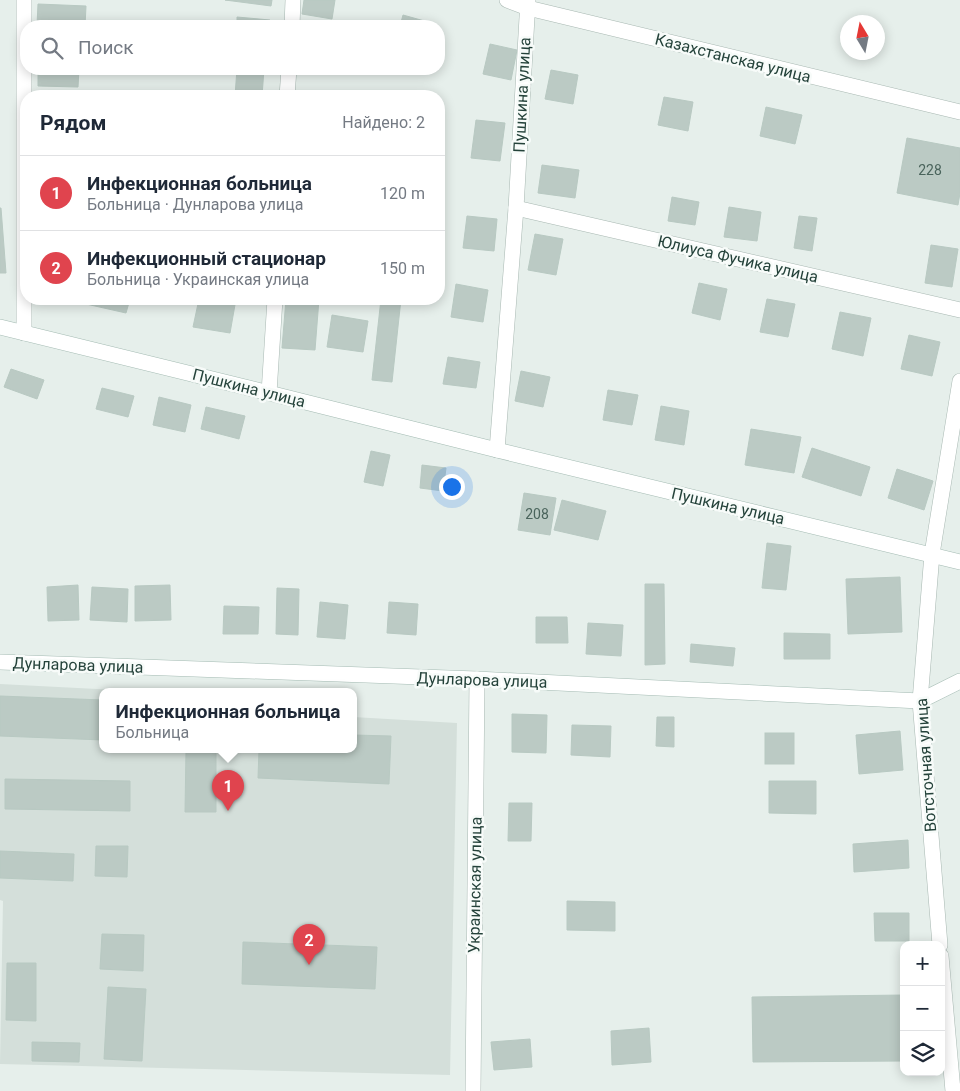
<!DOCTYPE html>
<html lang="ru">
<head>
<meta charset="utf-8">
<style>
	:root { --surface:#fff; --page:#f2f2f3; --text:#1f2937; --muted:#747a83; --line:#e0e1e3; --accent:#2563eb }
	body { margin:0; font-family:Roboto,sans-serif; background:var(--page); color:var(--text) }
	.controls { position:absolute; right:15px; bottom:15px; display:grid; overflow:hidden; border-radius:10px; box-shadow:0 2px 12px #0003 }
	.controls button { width:45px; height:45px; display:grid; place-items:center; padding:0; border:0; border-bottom:1px solid var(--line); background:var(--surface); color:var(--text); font:25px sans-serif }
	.compass { position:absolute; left:840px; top:15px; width:45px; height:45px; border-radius:50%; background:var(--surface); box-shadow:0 2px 12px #0003; rotate:350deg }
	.you { position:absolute; left:451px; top:486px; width:18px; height:18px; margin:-12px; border:4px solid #fff; border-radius:50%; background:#1a73e8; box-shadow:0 0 0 8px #1a73e833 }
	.badge { display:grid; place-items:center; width:32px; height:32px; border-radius:50%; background:var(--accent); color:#fff; font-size:16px; font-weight:700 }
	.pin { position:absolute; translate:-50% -41px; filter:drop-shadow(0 1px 2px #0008) }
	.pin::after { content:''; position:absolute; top:26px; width:18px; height:15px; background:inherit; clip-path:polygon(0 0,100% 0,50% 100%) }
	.popup { position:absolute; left:99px; top:688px; width:258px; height:65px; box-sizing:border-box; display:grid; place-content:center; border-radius:10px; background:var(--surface); filter:drop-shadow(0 1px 4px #0005); font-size:16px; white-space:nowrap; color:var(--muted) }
	.popup b { font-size:19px; color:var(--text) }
	.popup::after { content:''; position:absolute; left:50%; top:100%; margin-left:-10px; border:10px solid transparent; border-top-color:var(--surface) }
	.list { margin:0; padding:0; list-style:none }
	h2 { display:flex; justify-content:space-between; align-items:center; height:65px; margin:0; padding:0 20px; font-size:21px }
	h2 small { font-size:16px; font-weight:400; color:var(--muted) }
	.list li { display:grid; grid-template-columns:32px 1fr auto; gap:15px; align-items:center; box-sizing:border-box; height:75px; padding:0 20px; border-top:1px solid var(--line) }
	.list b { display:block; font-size:19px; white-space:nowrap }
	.list p { margin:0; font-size:16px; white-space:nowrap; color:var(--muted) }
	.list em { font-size:16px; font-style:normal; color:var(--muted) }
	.icon { flex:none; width:28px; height:28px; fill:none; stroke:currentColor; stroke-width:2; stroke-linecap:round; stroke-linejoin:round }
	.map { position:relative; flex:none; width:960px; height:1091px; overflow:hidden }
	.search { position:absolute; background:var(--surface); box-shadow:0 2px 12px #0003; left:20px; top:20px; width:425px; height:55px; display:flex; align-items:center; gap:12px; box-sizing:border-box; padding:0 18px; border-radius:20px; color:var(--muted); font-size:19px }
	.panel { position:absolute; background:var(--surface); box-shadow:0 2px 12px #0003; left:20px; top:90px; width:425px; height:215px; border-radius:20px }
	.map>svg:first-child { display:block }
	.built { fill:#d4dfda }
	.building { fill:#bbcac4; stroke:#b8c9c2 }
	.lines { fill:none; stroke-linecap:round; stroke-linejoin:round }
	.minor-casing { stroke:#a8b8b2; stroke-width:16 }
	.tertiary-casing { stroke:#a8b8b2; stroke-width:16 }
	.secondary-casing { stroke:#a4bbb3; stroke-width:16 }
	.minor { stroke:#fff; stroke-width:15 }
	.tertiary { stroke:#fff; stroke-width:15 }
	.secondary { stroke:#fff; stroke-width:15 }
	.labels { text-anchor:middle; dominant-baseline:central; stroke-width:5; stroke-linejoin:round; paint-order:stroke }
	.number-label { font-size:14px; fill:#4a645c }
	.street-label { font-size:16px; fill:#24423a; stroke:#f7fbf9 }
</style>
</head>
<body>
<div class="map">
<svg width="960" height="1091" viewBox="0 0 960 1091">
	<rect width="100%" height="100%" fill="#e6efeb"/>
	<polygon class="built" points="0,684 136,691 103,692 103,750 353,750 353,717 457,723 450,1075 0,1064 3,901 0,900"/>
	<g class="building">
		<polygon points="225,0 272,0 271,6"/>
		<polygon points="304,0 335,0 332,19 302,14"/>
		<polygon points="38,4 86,6 85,26 37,25"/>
		<polygon points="403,15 428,22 427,26 400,26"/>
		<polygon points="237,17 270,20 270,26 237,26"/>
		<polygon points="490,44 517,50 511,80 483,74"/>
		<polygon points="38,69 79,69 78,87 38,86"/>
		<polygon points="237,69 264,69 262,96 235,96"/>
		<polygon points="306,69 347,69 347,74 306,71"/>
		<polygon points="551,70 578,75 573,104 545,99"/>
		<polygon points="664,97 693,102 688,131 658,125"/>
		<polygon points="766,107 802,115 795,144 760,136"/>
		<polygon points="476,120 505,123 500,161 471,158"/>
		<polygon points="907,138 960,148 960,193 958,205 897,193"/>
		<polygon points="542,165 579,170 575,198 538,193"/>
		<polygon points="672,197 699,202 695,225 668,221"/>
		<polygon points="729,207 761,212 757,241 724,237"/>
		<polygon points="0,208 1,208 6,273 0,273"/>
		<polygon points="467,216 497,219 494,251 463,248"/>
		<polygon points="799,216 817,218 812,251 794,248"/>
		<polygon points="535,234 563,239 556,275 528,270"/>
		<polygon points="931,245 958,249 952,287 925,283"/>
		<polygon points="699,283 727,289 720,320 692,313"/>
		<polygon points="456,284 488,290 483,322 451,317"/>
		<polygon points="64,299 130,299 126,313"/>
		<polygon points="199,299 236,299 230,333 193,327"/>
		<polygon points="286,299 319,299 315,350 282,348"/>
		<polygon points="381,299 401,299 392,382 372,380"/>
		<polygon points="767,299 795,304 788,337 760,332"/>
		<polygon points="840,312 871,318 863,356 832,349"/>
		<polygon points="332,315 368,321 363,352 327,347"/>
		<polygon points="909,335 940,342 932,376 901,369"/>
		<polygon points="448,357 480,362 476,388 443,384"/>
		<polygon points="11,369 44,380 37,399 4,387"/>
		<polygon points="521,371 550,377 543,407 515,401"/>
		<polygon points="102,388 134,396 128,417 96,409"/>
		<polygon points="608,390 638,395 632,425 603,420"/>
		<polygon points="159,397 191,405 185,432 153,425"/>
		<polygon points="661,406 689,411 684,445 655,440"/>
		<polygon points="206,407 245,416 239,439 201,429"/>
		<polygon points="751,429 801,437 794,473 745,465"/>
		<polygon points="812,448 870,467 861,496 802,477"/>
		<polygon points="371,451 390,455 383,486 364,482"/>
		<polygon points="422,465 446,468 443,491 420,488"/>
		<polygon points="897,469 933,481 924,510 888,498"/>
		<polygon points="524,493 556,498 550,535 518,530"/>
		<polygon points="562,500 606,511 598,540 554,530"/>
		<polygon points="767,543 791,546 786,590 762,588"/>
		<polygon points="900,577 902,632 848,634 846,579"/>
		<polygon points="645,584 664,584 665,664 645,665"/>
		<polygon points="78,585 79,620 48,621 47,587"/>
		<polygon points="170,585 171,620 135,621 135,586"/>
		<polygon points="92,587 128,589 127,622 90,620"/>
		<polygon points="277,588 299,589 298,635 276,634"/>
		<polygon points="320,602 348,605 345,639 317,637"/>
		<polygon points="389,602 418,604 416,635 387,633"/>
		<polygon points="224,606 259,607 258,634 223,634"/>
		<polygon points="536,617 567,617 568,643 536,643"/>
		<polygon points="588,623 623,625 621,656 586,654"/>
		<polygon points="784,633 830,634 830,659 784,659"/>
		<polygon points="691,644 735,648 733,666 690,662"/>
		<polygon points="0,696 103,700 103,740 0,736"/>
		<polygon points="512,714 547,715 546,753 512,752"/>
		<polygon points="657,717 674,717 674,747 656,746"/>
		<polygon points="572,725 611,726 610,757 571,755"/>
		<polygon points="900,731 903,770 859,774 856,735"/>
		<rect x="765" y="733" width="29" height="31"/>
		<polygon points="353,735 391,736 389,784 258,778 259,750 353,750"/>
		<polygon points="186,750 216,750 216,812 185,812"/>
		<polygon points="5,779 130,781 130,811 5,809"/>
		<polygon points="769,781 816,781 816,814 769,813"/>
		<polygon points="509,803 532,803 531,841 508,841"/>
		<polygon points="908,840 909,868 854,872 853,844"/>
		<polygon points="96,846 128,846 127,877 95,876"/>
		<polygon points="0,851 74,854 73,881 0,878"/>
		<polygon points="567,901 615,902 615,931 567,930"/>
		<polygon points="874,913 909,913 909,941 875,941"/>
		<polygon points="102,934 144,935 143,971 100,969"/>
		<polygon points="243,942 377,947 375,989 242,984"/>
		<polygon points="7,963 36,963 36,1021 6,1020"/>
		<polygon points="108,987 146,989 142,1061 104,1059"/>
		<polygon points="904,995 904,1061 753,1062 752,997"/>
		<polygon points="649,1028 651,1062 612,1065 611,1031"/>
		<polygon points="530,1039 532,1067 494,1070 491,1042"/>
		<polygon points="32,1042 80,1043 79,1062 32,1061"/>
	</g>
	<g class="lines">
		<defs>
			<g id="minor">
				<polyline points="507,0 528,8 960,112"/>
				<polyline points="292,26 293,0"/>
				<polyline points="287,96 289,69"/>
				<polyline points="516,208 960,310"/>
				<polyline points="24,333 24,0"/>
				<polyline points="269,393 275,299"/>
				<polyline points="497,450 516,208 528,0"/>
				<polyline points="940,945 920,701 932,554 960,381"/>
				<polyline points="941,956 953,1091"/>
				<polyline points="473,1091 477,679"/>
			</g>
			<polyline id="tertiary" points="958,1091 960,1091"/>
			<g id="secondary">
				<polyline points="0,327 269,393 497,450 960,562"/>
				<polyline points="0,662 477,679 920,701 960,681"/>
			</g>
		</defs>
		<use href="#minor" class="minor-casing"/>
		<use href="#tertiary" class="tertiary-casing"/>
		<use href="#secondary" class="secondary-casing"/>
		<use href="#minor" class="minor"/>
		<use href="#tertiary" class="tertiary"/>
		<use href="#secondary" class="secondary"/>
	</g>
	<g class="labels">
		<g class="number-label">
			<text x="930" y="170">228</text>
			<text x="537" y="514">208</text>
		</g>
		<g class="street-label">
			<text transform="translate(733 58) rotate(14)">Казахстанская улица</text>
			<text transform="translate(522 95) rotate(-87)">Пушкина улица</text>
			<text transform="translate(738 259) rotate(13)">Юлиуса Фучика улица</text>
			<text transform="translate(249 388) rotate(14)">Пушкина улица</text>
			<text transform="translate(728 506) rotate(13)">Пушкина улица</text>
			<text transform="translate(78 665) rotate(2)">Дунларова улица</text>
			<text transform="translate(482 680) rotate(2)">Дунларова улица</text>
			<text transform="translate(926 765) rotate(-94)">Вотсточная улица</text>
			<text transform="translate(475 885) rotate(-89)">Украинская улица</text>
		</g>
	</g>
</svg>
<div class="controls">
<button>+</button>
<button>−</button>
<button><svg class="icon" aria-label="layers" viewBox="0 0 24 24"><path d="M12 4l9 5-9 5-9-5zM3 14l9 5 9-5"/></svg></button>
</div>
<svg class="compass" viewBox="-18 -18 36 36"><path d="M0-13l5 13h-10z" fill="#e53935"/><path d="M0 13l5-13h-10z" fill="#747a83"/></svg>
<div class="you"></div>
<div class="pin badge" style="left:228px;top:811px;background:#e0444e">1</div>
<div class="popup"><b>Инфекционная больница</b>Больница</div>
<div class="pin badge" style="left:309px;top:965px;background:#e0444e">2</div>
<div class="search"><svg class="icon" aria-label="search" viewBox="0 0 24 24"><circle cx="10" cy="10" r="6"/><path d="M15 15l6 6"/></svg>Поиск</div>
<section class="panel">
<h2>Рядом<small>Найдено: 2</small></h2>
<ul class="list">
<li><span class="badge" style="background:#e0444e">1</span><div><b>Инфекционная больница</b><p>Больница · Дунларова улица</p></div><em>120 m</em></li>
<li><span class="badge" style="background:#e0444e">2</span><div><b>Инфекционный стационар</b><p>Больница · Украинская улица</p></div><em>150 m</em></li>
</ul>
</section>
</div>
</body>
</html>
